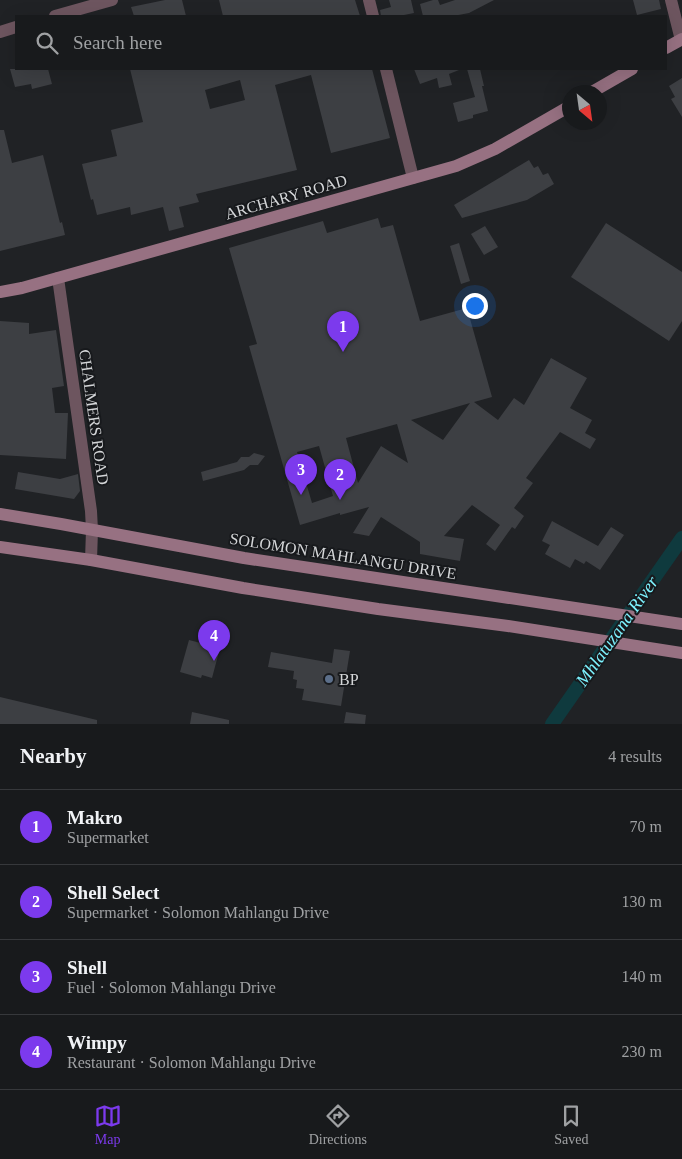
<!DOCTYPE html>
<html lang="en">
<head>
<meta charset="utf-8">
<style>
	:root { --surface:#181a1c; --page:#252729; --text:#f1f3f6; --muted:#9fa1a3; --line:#36383b; --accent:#7c3aed }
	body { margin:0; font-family:Georgia,serif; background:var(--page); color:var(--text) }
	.compass { position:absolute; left:562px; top:85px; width:45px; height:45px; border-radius:50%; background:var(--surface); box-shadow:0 5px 20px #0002; rotate:151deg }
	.you { position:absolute; left:474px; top:305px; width:18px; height:18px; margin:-12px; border:4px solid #fff; border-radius:50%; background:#1a73e8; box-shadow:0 0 0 8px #1a73e833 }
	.badge { display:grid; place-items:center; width:32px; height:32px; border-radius:50%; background:var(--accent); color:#fff; font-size:16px; font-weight:700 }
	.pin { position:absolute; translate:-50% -41px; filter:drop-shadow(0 1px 2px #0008) }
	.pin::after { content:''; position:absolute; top:26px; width:18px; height:15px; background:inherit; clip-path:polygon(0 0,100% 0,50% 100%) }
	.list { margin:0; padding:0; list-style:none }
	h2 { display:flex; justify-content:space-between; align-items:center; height:65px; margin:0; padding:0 20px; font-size:21px }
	h2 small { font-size:16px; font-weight:400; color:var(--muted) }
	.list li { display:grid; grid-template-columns:32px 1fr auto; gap:15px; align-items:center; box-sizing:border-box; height:75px; padding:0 20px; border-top:1px solid var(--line) }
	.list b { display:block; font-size:19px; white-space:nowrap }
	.list p { margin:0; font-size:16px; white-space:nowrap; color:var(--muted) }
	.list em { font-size:16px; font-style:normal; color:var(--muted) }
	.icon { flex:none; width:28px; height:28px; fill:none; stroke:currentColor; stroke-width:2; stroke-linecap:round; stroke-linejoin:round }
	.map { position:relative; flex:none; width:682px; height:724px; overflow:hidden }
	.search { position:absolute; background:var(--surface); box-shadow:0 5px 20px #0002; left:15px; right:15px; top:15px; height:55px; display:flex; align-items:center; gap:12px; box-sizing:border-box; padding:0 18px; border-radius:0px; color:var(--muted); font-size:19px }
	.sheet { height:365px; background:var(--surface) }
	nav { display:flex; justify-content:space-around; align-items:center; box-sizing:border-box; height:70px; border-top:1px solid var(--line); background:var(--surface); font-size:14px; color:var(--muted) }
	nav a { display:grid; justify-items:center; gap:2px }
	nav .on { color:var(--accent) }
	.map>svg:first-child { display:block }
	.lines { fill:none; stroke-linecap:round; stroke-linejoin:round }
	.canal { stroke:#0f3a3e; stroke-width:14 }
	.building { fill:#3d3f43; fill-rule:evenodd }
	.street { stroke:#6d555f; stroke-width:12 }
	.secondary { stroke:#977182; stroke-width:12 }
	.service-dot { fill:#5c6f8a; stroke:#17191c; stroke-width:2 }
	.labels { text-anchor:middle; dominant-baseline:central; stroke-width:4; stroke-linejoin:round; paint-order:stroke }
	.street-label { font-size:16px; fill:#d4d6d8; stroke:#17191c }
	.poi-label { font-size:16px; fill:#d4d6d8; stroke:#17191c; text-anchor:start }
	.water-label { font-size:18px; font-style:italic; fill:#7df3ff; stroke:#17191c }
</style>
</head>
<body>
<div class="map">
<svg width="682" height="724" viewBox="0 0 682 724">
	<rect width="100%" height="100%" fill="#202225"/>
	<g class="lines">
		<polyline class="canal" points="552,724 682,538"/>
	</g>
	<g class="building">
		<polygon points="165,0 182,0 186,16 134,16 131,7"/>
		<polygon points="219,0 355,0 360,16 223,16"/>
		<polygon points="389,0 411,0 414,13 399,16 381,16 380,10 391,7"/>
		<polygon points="433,0 438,0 440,5 455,0 494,0 469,13 453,16 423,16 420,4"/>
		<polygon points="633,0 659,0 661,9 637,15"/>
		<polygon points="10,69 48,69 52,84 32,89 31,84 15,87"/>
		<path d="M 130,69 L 372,69 L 390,138 L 331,153 L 311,75 L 275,85 L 297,170 L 196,194 L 199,202 L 179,207 L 184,227 L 169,231 L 163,207 L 131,215 L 130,207 L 97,215 L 93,199 L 91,200 L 82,164 L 117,156 L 111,130 L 143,122 ZM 240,80 L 245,100 L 210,109 L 205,90 Z"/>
		<polygon points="414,69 458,69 459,70 449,74 452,85 439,88 437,78 420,84"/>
		<polygon points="467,69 480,69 484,86 482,86 488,111 473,115 473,118 458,122 453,103 475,97"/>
		<polygon points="682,78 682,117 671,99 675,97 669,86"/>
		<polygon points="0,130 4,130 12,163 43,155 60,223 62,222 65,235 0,251"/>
		<polygon points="529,160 534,168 538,166 543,175 548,173 554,184 527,200 462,218 454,205"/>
		<path d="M 378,218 L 381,228 L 393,225 L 420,321 L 467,308 L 492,397 L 474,402 L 498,420 L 514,398 L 524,405 L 551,358 L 587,378 L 570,408 L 592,420 L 585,433 L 596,439 L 590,449 L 560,432 L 526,478 L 533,483 L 514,508 L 524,516 L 515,529 L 512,527 L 495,551 L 486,544 L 500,525 L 472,505 L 444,536 L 464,539 L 460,561 L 420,554 L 420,542 L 381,517 L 369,536 L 353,533 L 369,507 L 340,515 L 340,513 L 300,525 L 249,346 L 257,344 L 229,248 L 323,221 L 327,233 ZM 470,403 L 443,440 L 411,420 L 446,410 ZM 397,424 L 408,463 L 381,446 L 358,483 L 346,438 ZM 319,446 L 333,496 L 312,503 L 297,452 Z"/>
		<polygon points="606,223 682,272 682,321 669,341 571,277"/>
		<polygon points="485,226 498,247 484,255 471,234"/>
		<polygon points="459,243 470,281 461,284 450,246"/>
		<polygon points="0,321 29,323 29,334 56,330 64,386 52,388 55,413 68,413 66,459 0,455"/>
		<polygon points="254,453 265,456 258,465 250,465 244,470 203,481 201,472 237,462 241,457 249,457"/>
		<polygon points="18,472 60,479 78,474 80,491 74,499 15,489"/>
		<polygon points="552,521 598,546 611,527 624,535 600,570 586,561 584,564 575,559 570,568 545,554 550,545 542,541"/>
		<polygon points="189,640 220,648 212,678 202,675 201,678 180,672"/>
		<polygon points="334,649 350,651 341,706 302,700 304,689 296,688 297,680 293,679 294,671 268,667 271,652 332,663"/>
		<polygon points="0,697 97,720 97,724 0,724"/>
		<polygon points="192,712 229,720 229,724 190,724"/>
		<polygon points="346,712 366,715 365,724 344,723"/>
	</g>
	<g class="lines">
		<g class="street">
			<polyline points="369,0 373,16"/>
			<polyline points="671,0 681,40"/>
			<polyline points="55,16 112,0"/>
			<polyline points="0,32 16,27"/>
			<polyline points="386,69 413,178"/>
			<polyline points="58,278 91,511 92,530 91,560"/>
		</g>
		<g class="secondary">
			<polyline points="666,48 682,39"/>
			<polyline points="592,92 632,69"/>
			<polyline points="0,292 22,288 456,166 495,149 570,106"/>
			<polyline points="0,514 61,524 244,558 682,624"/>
			<polyline points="0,547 91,560 243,588 378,609 508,626 682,653"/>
		</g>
	</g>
	<circle class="service-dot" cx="329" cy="679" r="5"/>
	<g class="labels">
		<g class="street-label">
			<text transform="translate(286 197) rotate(-16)">ARCHARY ROAD</text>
			<text transform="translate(94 417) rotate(82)">CHALMERS ROAD</text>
			<text transform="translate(343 556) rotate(9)">SOLOMON MAHLANGU DRIVE</text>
		</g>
		<g class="poi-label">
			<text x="339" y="679">BP</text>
		</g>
		<g class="water-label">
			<text transform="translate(617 631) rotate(-55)">Mhlatuzana River</text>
		</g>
	</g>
</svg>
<svg class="compass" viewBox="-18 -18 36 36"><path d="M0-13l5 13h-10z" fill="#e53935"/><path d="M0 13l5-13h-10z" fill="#9fa1a3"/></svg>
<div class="you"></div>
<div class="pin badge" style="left:343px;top:352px">1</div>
<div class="pin badge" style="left:340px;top:500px">2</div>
<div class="pin badge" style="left:301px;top:495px">3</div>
<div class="pin badge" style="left:214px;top:661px">4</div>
<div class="search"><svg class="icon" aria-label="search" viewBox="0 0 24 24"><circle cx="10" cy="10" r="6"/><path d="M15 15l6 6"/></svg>Search here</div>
</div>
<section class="sheet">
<h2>Nearby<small>4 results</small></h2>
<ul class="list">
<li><span class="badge">1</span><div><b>Makro</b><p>Supermarket</p></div><em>70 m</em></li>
<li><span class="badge">2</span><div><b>Shell Select</b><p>Supermarket · Solomon Mahlangu Drive</p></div><em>130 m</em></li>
<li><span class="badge">3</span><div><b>Shell</b><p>Fuel · Solomon Mahlangu Drive</p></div><em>140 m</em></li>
<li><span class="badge">4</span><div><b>Wimpy</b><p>Restaurant · Solomon Mahlangu Drive</p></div><em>230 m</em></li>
</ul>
</section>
<nav>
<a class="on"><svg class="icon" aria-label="map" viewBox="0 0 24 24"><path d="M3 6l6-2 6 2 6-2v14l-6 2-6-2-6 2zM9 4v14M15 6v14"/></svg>Map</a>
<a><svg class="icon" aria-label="directions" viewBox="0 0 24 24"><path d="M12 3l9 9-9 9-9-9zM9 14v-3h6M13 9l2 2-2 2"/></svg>Directions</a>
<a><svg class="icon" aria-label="saved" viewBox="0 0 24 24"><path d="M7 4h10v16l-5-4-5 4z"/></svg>Saved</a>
</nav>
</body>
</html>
